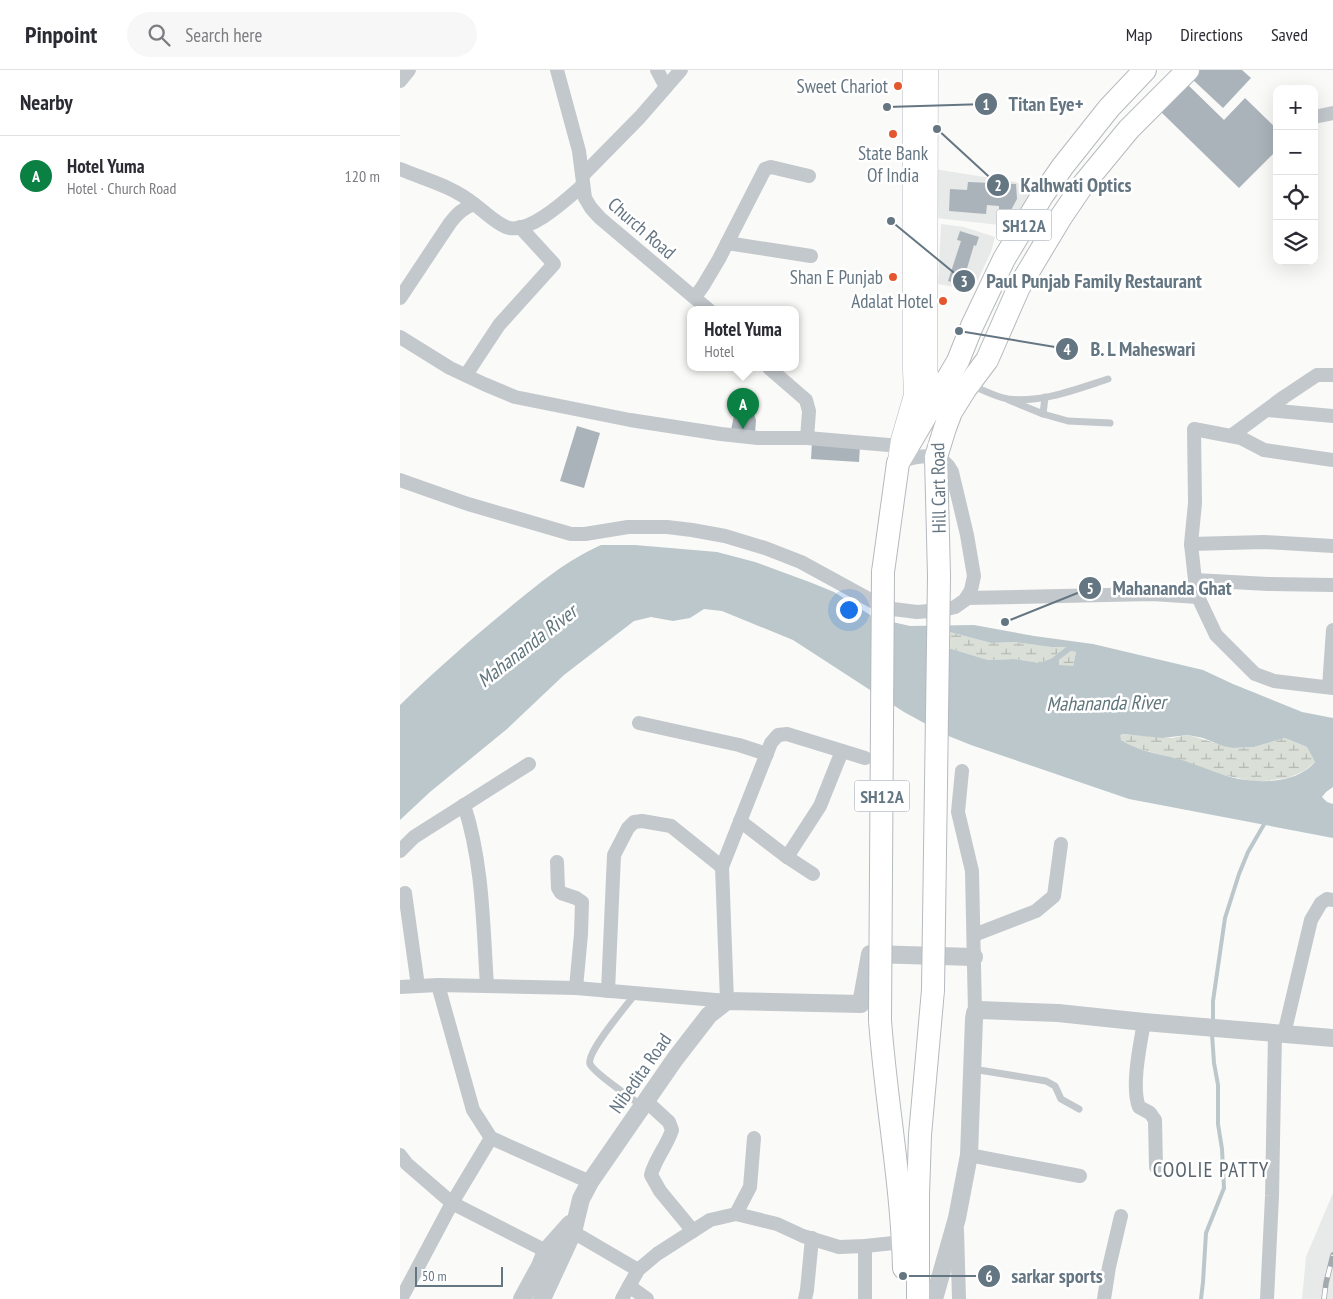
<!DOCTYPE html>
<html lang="en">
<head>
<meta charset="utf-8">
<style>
	:root { --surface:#fff; --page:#f7f7f7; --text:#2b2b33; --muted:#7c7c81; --line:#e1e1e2; --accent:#0b8043 }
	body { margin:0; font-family:"PT Sans Narrow",sans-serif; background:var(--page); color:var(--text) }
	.controls { position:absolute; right:15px; top:15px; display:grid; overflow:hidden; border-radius:10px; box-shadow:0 5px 20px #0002 }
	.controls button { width:45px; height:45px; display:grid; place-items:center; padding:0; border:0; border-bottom:1px solid var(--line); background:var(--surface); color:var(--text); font:25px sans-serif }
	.scale { position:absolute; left:15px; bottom:12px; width:88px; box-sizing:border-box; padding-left:5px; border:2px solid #657683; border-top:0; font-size:14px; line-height:18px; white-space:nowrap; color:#657683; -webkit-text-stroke:4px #fff; paint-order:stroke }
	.you { position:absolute; left:448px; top:539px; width:18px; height:18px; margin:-12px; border:4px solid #fff; border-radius:50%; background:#1a73e8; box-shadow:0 0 0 8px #1a73e833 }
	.badge { display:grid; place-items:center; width:32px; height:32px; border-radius:50%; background:var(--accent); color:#fff; font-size:16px; font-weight:700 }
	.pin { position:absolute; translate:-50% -41px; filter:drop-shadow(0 1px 2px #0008) }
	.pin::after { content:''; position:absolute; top:26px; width:18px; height:15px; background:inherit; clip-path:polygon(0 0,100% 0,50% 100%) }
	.popup { position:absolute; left:287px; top:236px; width:112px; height:65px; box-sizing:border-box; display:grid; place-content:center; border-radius:10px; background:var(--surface); filter:drop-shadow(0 1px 4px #0005); font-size:16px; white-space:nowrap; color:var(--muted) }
	.popup b { font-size:19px; color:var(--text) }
	.popup::after { content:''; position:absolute; left:50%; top:100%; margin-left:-10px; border:10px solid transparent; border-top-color:var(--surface) }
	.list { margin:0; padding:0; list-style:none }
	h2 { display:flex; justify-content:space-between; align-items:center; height:65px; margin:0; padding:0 20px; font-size:21px }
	h2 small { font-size:16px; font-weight:400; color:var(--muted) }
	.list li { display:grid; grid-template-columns:32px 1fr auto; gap:15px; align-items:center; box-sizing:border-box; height:80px; padding:0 20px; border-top:1px solid var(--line) }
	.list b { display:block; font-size:19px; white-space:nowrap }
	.list p { margin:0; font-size:16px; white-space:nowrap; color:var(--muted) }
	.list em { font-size:16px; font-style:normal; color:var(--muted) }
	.icon { flex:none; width:28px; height:28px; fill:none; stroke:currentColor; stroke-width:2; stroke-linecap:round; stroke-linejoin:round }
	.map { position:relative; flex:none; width:933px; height:1229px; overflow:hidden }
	header { display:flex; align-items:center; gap:30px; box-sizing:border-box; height:70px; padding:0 25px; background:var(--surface); border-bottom:1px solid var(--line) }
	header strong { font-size:24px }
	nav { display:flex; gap:28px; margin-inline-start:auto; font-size:18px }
	.search { width:350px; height:45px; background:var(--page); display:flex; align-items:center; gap:12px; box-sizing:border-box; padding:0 18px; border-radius:28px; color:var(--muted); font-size:19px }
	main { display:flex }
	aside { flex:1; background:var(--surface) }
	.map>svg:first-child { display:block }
	.built { fill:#e8e9e9 }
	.wetland { fill:url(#wetland-marsh) }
	.water { fill:#bbc7cb; fill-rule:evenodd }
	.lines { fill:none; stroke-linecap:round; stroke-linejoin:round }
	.stream { stroke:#bbc7cb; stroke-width:4 }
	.building { fill:#aab3b9 }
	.secondary-casing { stroke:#b3babf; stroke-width:21 }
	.primary-casing { stroke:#b5babe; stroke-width:24 }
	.service { stroke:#c3c8cc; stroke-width:7 }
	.minor { stroke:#c3c8cc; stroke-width:14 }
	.tertiary { stroke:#c3c8cc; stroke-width:18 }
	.secondary { stroke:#fff; stroke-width:20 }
	.primary { stroke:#fff; stroke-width:22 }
	.rail-casing { stroke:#a2aab0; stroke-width:5.5 }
	.rail { stroke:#fff; stroke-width:4; stroke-dasharray:11; stroke-linecap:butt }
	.primary-bridge-casing { stroke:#b5babe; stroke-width:24; stroke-linecap:butt }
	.primary-bridge { stroke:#fff; stroke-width:22 }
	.poi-dot { fill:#e4572e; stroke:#fff; stroke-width:2 }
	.labels { text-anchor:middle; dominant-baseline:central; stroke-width:5; stroke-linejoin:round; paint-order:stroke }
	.shield { fill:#fff; stroke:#939fa8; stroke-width:1 }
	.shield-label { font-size:18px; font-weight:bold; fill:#657683 }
	.poi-label { font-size:19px; fill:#657683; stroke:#fff; text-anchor:end }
	.street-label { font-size:19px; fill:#657683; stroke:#fff }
	.water-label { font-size:20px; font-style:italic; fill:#60757c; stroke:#fff }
	.quarter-label { font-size:21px; letter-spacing:1px; fill:#57646e; stroke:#fff }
	.leader { fill:none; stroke:#657683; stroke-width:2 }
	.callout-dot { fill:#657683; stroke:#fff; stroke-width:2 }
	.mark-label { font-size:15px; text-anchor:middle; font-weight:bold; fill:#fff }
	.callout-label { font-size:20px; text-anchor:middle; font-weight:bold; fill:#657683; stroke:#fff; stroke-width:5; stroke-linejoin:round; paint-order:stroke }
</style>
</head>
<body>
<header>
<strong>Pinpoint</strong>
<div class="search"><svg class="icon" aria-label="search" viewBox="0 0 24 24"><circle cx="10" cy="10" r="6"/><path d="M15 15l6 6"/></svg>Search here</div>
<nav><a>Map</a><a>Directions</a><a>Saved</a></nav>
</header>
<main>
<aside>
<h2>Nearby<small></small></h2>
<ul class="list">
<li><span class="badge">A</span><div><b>Hotel Yuma</b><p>Hotel · Church Road</p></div><em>120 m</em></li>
</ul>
</aside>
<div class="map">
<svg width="933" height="1229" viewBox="0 0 933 1229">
	<defs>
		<pattern id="wetland-marsh" width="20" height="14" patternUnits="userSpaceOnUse" patternTransform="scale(1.25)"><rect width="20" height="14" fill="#dadfd7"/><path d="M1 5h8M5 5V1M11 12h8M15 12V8" fill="none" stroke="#b4b9b4"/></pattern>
	</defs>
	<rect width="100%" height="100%" fill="#fafaf8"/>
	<g class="built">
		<polygon points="534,99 616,112 638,125 618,157 536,148"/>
		<polygon points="541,154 564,157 595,167 591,182 573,220 538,214"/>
		<polygon points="933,1123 933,1229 902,1229 906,1187"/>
	</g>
	<g class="wetland">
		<polygon points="546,561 591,573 614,572 651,577 666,577 652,588 640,593 614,589 588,590 545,577"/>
		<polygon points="671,581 676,582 673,596 659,596 659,590"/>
		<polygon points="720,664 772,668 788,665 833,678 854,677 885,668 907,677 915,692 904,701 888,708 857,712 818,704 779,690 733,677 721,670 719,667"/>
	</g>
	<path class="water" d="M 201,475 L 235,475 L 317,482 L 355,492 L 412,513 L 434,522 L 475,548 L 510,556 L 574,555 L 634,566 L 693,574 L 803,600 L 833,614 L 902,642 L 933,648 L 933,717 L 926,722 L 922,727 L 927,732 L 933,734 L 933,768 L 729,729 L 571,675 L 546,665 L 504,642 L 393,570 L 322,541 L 304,539 L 290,548 L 273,551 L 251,547 L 234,551 L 164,605 L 107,659 L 30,722 L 0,750 L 0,635 C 35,601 71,569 109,538 C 140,513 164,492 201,475 ZM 546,561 L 591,573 L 614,572 L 651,577 L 666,577 L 652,588 L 640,593 L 614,589 L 588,590 L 545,577 ZM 671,581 L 676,582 L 673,596 L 659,595 L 659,590 ZM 723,664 L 762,668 L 788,665 L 803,668 L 823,676 L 833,678 L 854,677 L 885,668 L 907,677 L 915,692 C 894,717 846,714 818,703 C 806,699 794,694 782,690 C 761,684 739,682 721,670 L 720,665 Z"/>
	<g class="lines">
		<g class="stream">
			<polyline points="813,954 813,931 825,848 839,804 848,782 866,751"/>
			<polyline points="801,1229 803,1212 806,1163 824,1118 822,1079 818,1054 818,1015 814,993 812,964"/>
		</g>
	</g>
	<g class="building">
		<polygon points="799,0 842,0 851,8 823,38 791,8"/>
		<polygon points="787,14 824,50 845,28 877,59 877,80 839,118 760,41"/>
		<polygon points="568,112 616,114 617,129 611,140 599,139 599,136 587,135 586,144 549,141 550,119 567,120"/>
		<polygon points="560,161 579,167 576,176 574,175 562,215 548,211 561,171 557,170"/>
		<polygon points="338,326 348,328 356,350 355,363 331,360"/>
		<polygon points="177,356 200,363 184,418 160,411"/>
		<polygon points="412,372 460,376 459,392 411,389"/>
	</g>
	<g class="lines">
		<defs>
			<g id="secondary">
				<polyline points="528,0 527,299 535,340"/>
				<polyline points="498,391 501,370 514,325 513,299 513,0"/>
			</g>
			<g id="primary">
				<polyline points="483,502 498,393 558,291 572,256 604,189 642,126 663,96 709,38 745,0"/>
				<polyline points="539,506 536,387 545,358 551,342 566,318 587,290 619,217 661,147 682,116 729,59 788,0"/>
				<path d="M 480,950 C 486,1033 502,1114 504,1198"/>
				<polyline points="518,1229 518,1125 520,1065 533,920"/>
			</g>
		</defs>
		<use href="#secondary" class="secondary-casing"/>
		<use href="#primary" class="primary-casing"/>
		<g class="service">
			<path d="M 571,315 C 583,320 596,327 608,329 C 642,333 677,319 708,309"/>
			<polyline points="609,330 643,344 668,351 710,353"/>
			<polyline points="643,344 645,327"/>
			<path d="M 236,923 C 228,934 186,982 190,994 C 194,1003 231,1028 241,1035"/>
			<polyline points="573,999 646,1011 655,1016 661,1029 679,1039"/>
		</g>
		<g class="minor">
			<polyline points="157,0 179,81 185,128 191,138 200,148 309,240"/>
			<polyline points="257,0 266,17"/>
			<polyline points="0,11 9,0"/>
			<polyline points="914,47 933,43"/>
			<path d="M 0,99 C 26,110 52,116 74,134"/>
			<polyline points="183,105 240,47 281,0"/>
			<polyline points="327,173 411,186"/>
			<polyline points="295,227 303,216 319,189 365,99 371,97 409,106"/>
			<path d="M 0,228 L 50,153 C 57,144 63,138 74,134 C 84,141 94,152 106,157 C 128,166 167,129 183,115"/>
			<polyline points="0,267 50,298 84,314 115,327 230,350 321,364 358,368 407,368 500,376"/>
			<polyline points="369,298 406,330 409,341 407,368"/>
			<polyline points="66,305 99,255 154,194 120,157"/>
			<polyline points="867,340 933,346"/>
			<polyline points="831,366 884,327 917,305 933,305"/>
			<polyline points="933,390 864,380 841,368 794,359 795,433 791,474 795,510 798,527 816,565 855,604 874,611 933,618"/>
			<path d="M 0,410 L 68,434 L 171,464 L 185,464 L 228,457 L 267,457 L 292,460 L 325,466 L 365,478 L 401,492 L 485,538 L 517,542 L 543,540 L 555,537 L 565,530 L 571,520 L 574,506 L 567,465 L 552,402 C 541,380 516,385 498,393"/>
			<polyline points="791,474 864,472 933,476"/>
			<polyline points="795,510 868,514 933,515"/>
			<polyline points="566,528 752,524 798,527"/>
			<polyline points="929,617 933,560"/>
			<polyline points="239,653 339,675 367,684"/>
			<polyline points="562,701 558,742 572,801 575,943"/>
			<path d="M 64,735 C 83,793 83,855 87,916"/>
			<polyline points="340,751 387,787 413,804"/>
			<polyline points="0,781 14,767 129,694"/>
			<polyline points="387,787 420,736 442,681"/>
			<polyline points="157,792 158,818 161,823 176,828 182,832 181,864 176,918"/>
			<polyline points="5,823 18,916"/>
			<polyline points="574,865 636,841 654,826 661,774"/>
			<polyline points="38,915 73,1040 91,1068 190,1112"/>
			<polyline points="0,917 38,915 176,918 327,931 322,797 371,673 378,665 387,664 465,688"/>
			<polyline points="208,921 214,785 228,758 234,752 242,751 271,756 322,797"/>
			<path d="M 744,952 C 740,975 731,1017 739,1037 L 750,1043 L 755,1050 L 756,1097"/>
			<polyline points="884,964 911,850 921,833 927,829 933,830"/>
			<path d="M 246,1031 L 269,1052 L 272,1060 C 267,1076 255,1089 251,1105 L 260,1121 L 293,1161"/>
			<polyline points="0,1085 7,1094 52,1133 146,1181 154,1187"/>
			<polyline points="569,1085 680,1106"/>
			<polyline points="336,1144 350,1117 354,1068"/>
			<polyline points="557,1160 559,1229"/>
			<polyline points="173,1162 238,1200"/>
			<polyline points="229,1216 247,1229"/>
			<polyline points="1,1229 52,1133 91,1068"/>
			<polyline points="222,1229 238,1200 257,1184 310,1150 336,1144 377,1154 403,1166 439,1177 465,1176 503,1172"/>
			<polyline points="405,1229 407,1220 412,1168"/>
			<polyline points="465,1229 465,1176"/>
			<polyline points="704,1229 709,1197 721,1146"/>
			<polyline points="867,1229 872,1126 875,963"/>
		</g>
		<g class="tertiary">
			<polyline points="122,1229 140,1196 146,1181 170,1154"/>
			<polyline points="142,1229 173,1162 181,1129 190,1112 275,989 309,945 327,931 461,934 470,884 574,887"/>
			<polyline points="534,1229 557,1148 569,1085 574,949 575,943 580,940 658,943 744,952 933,968"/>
		</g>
		<use href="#secondary" class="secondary"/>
		<use href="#primary" class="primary"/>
		<defs>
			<polyline id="rail" points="924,1229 926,1213 933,1185"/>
		</defs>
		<use href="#rail" class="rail-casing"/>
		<use href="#rail" class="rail"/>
		<defs>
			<g id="primary-bridge">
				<polyline points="533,920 539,506"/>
				<polyline points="480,950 483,502"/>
			</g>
		</defs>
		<use href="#primary-bridge" class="primary-bridge-casing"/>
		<use href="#primary-bridge" class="primary-bridge"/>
	</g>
	<g class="poi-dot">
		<circle cx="498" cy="16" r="5"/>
		<circle cx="493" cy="64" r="5"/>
		<circle cx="493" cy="207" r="5"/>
		<circle cx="543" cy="231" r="5"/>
	</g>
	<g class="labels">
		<g class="shield">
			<rect x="596.5" y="139.5" width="55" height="31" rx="4"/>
			<rect x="454.5" y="710.5" width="55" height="31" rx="4"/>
		</g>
		<g class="shield-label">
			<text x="624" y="155">SH12A</text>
			<text x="482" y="726">SH12A</text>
		</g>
		<g class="poi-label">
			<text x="488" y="16">Sweet Chariot</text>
			<text x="493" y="83" text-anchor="middle">State Bank<tspan x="493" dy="22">Of India</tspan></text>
			<text x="483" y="207">Shan E Punjab</text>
			<text x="533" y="231">Adalat Hotel</text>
		</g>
		<g class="street-label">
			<text transform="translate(242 158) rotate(41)">Church Road</text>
			<text transform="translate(538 418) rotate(-91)">Hill Cart Road</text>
			<text transform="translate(240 1003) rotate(-55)">Nibedita Road</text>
		</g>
		<g class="water-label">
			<text transform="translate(127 576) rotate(-38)">Mahananda River</text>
			<text transform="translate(706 633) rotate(-1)">Mahananda River</text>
		</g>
		<g class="quarter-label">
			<text x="811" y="1099">COOLIE PATTY</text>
		</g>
	</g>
	<path class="leader" d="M487 37L586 34M537 59L598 115M491 151L564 211M559 261L667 279M605 552L690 518M503 1206L589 1206"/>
	<g class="callout-dot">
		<circle cx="487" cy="37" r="5"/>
		<circle cx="537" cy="59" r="5"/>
		<circle cx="491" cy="151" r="5"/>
		<circle cx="559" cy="261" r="5"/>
		<circle cx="605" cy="552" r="5"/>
		<circle cx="503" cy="1206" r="5"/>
		<circle cx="586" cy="34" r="12"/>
		<circle cx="598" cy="115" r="12"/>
		<circle cx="564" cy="211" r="12"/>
		<circle cx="667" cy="279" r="12"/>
		<circle cx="690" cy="518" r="12"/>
		<circle cx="589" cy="1206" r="12"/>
	</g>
	<g class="mark-label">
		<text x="586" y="40">1</text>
		<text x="598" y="121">2</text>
		<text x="564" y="217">3</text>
		<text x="667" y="285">4</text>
		<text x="690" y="524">5</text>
		<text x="589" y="1212">6</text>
	</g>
	<g class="callout-label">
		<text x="646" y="41">Titan Eye+</text>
		<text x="676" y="122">Kalhwati Optics</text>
		<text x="694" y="218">Paul Punjab Family Restaurant</text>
		<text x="743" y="286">B. L Maheswari</text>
		<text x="772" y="525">Mahananda Ghat</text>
		<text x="657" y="1213">sarkar sports</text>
	</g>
</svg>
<div class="controls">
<button>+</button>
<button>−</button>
<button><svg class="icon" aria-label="locate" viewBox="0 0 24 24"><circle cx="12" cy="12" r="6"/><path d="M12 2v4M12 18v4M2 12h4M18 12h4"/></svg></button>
<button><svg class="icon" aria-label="layers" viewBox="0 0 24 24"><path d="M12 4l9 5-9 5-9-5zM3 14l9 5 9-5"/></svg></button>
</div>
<div class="scale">50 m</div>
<div class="you"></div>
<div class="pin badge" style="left:343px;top:359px">A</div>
<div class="popup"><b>Hotel Yuma</b>Hotel</div>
</div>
</main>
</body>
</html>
